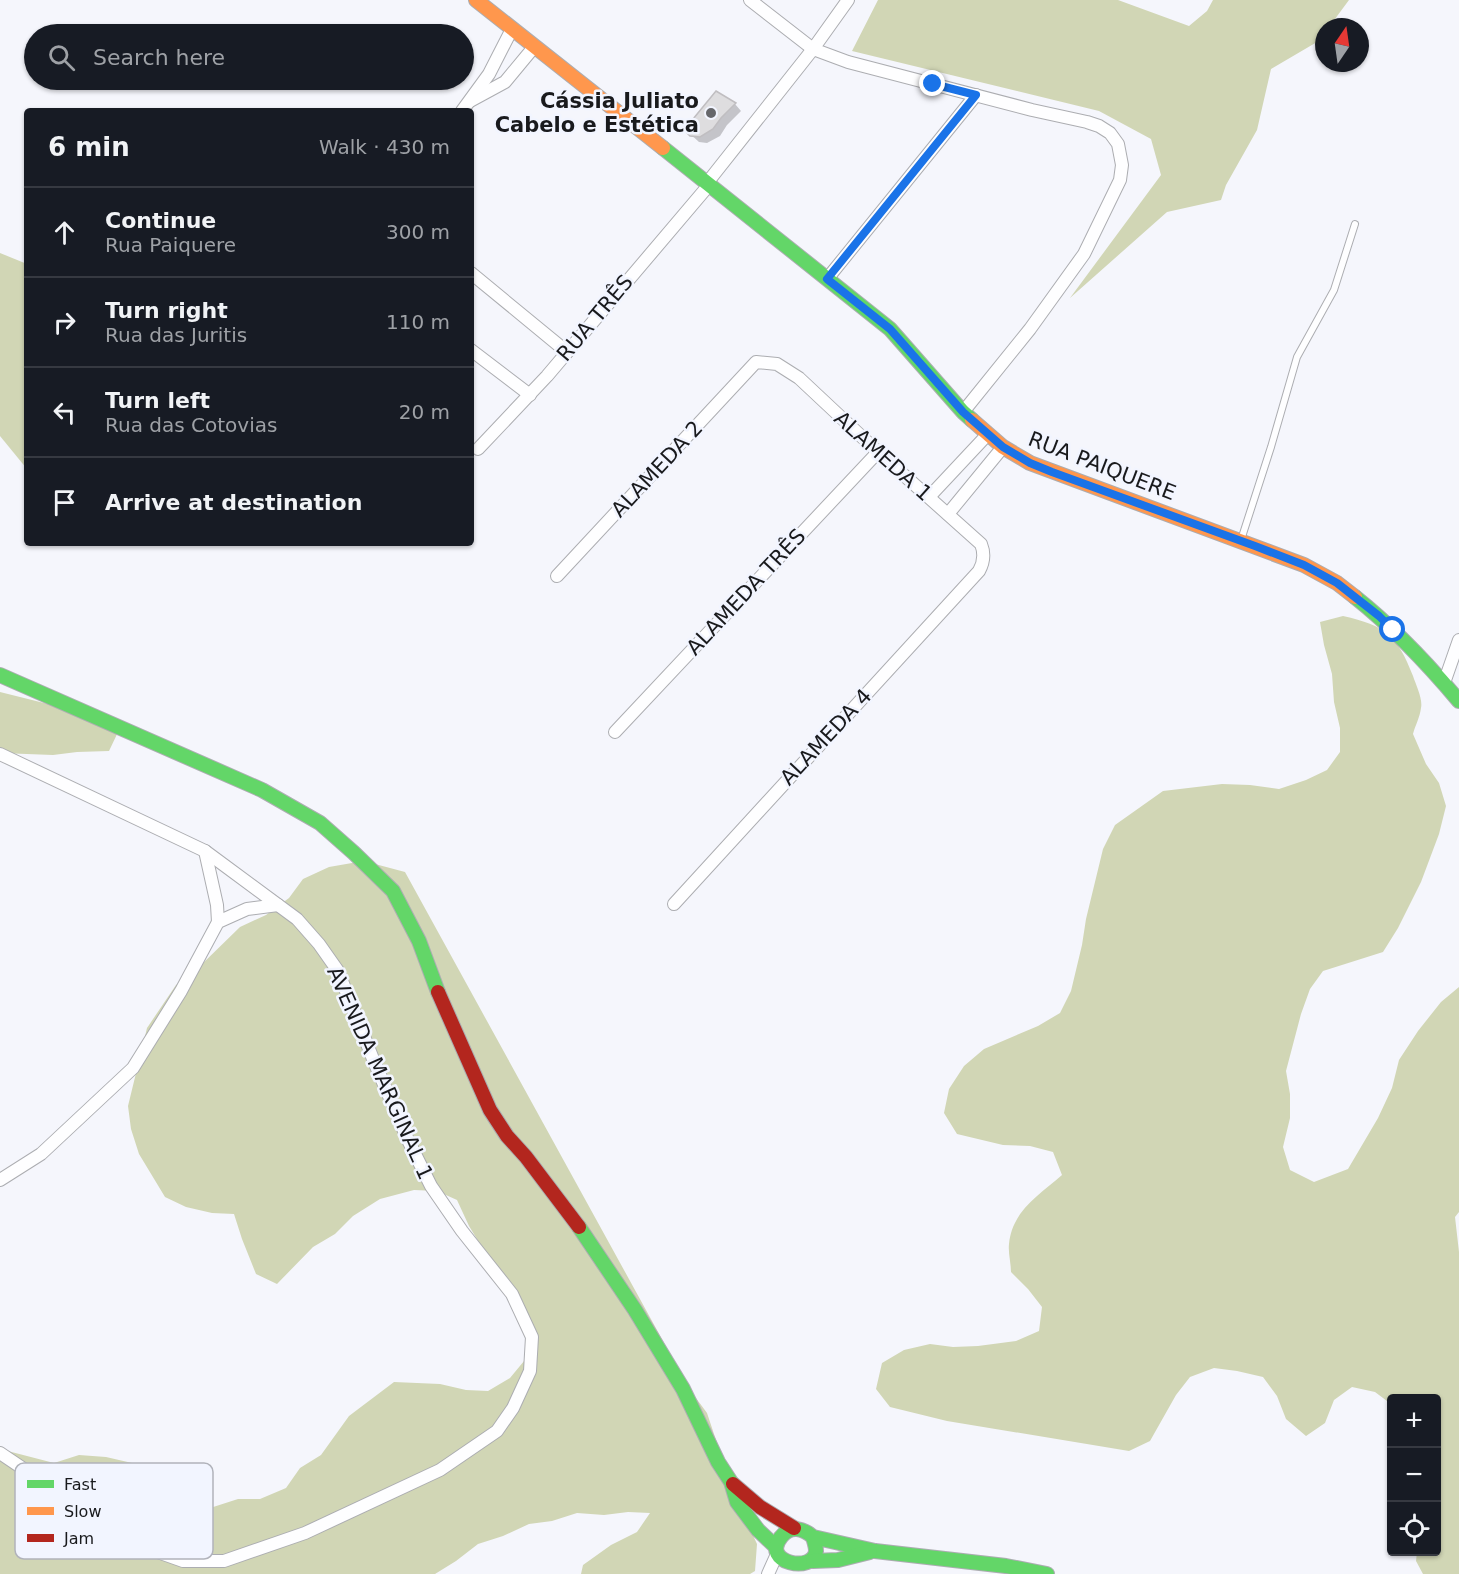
<!DOCTYPE html>
<html lang="en">
<head>
<meta charset="utf-8">
<style>
	:root { --surface:#171b24; --page:#242831; --text:#f1f3f6; --muted:#9ea1a6; --line:#363941 }
	body { margin:0; font-family:"DejaVu Sans",sans-serif; background:var(--page); color:var(--text) }
	.controls { position:absolute; right:18px; bottom:18px; display:grid; overflow:hidden; border-radius:6px; box-shadow:0 2px 4px #0004 }
	.controls button { width:54px; height:54px; display:grid; place-items:center; padding:0; border:0; border-bottom:2px solid var(--line); background:var(--surface); color:var(--text); font:30px sans-serif }
	.compass { position:absolute; left:1315px; top:18px; width:54px; height:54px; border-radius:50%; background:var(--surface); box-shadow:0 2px 4px #0004; rotate:13deg }
	.stop { position:absolute; width:18px; height:18px; margin:-14px; border:4px solid #1a73e8; border-radius:50%; background:#fff }
	.stop.end { background:#1a73e8; border-color:#fff; box-shadow:0 2px 6px #0008 }
	.list { margin:0; padding:0; list-style:none }
	h2 { display:flex; justify-content:space-between; align-items:center; height:78px; margin:0; padding:0 24px; font-size:26px }
	h2 small { font-size:20px; font-weight:400; color:var(--muted) }
	.list li { display:grid; grid-template-columns:39px 1fr auto; gap:18px; align-items:center; box-sizing:border-box; height:90px; padding:0 24px; border-top:2px solid var(--line) }
	.list b { display:block; font-size:22px; white-space:nowrap }
	.list p { margin:0; font-size:20px; white-space:nowrap; color:var(--muted) }
	.list em { font-size:20px; font-style:normal; color:var(--muted) }
	.icon { flex:none; width:33px; height:33px; fill:none; stroke:currentColor; stroke-width:2; stroke-linecap:round; stroke-linejoin:round }
	.map { position:relative; flex:none; width:1459px; height:1574px; overflow:hidden }
	.search { position:absolute; background:var(--surface); box-shadow:0 2px 4px #0004; left:24px; top:24px; width:450px; height:66px; display:flex; align-items:center; gap:15px; box-sizing:border-box; padding:0 21px; border-radius:33px; color:var(--muted); font-size:22px }
	.panel { position:absolute; background:var(--surface); box-shadow:0 2px 4px #0004; left:24px; top:108px; width:450px; height:438px; border-radius:6px }
	.map>svg:first-child { display:block }
	.forest { fill:#d1d6b5 }
	.shadow { fill:#0003 }
	.building { fill:#dedddf; stroke:#c0bec1; stroke-width:1.5 }
	.lines { fill:none; stroke-linecap:round; stroke-linejoin:round }
	.lane-casing { stroke:#acadb1; stroke-width:8 }
	.street-casing { stroke:#acadb1; stroke-width:14 }
	.fast-casing { stroke:#acadb1; stroke-width:16 }
	.slow-casing { stroke:#acadb1; stroke-width:16 }
	.jam-casing { stroke:#acadb1; stroke-width:16 }
	.lane { stroke:#fefeff; stroke-width:6 }
	.street { stroke:#fefeff; stroke-width:12 }
	.fast { stroke:#63d668; stroke-width:14 }
	.slow { stroke:#ff974d; stroke-width:14 }
	.jam { stroke:#b3261e; stroke-width:14 }
	.route { stroke:#1a73e8; stroke-width:8 }
	.poi-dot { fill:#66676b; stroke:#f2f5ff; stroke-width:2 }
	.labels { text-anchor:middle; dominant-baseline:central; stroke-width:5; stroke-linejoin:round; paint-order:stroke }
	.poi-label { font-size:21px; font-weight:bold; fill:#191a1d; stroke:#f2f5ff; text-anchor:end }
	.street-label { font-size:21px; fill:#191a1d; stroke:#f2f5ff }
	.key { fill:#f2f5ff; stroke:#b1b3bb; stroke-width:1.5 }
	.key-label { font-size:16px; fill:#191a1d }
</style>
</head>
<body>
<div class="map">
<svg width="1459" height="1574" viewBox="0 0 1459 1574">
	<rect width="100%" height="100%" fill="#f5f6fc"/>
	<g class="forest">
		<polygon points="878,0 1118,0 1189,26 1207,11 1213,0 1349,0 1329,27 1324,27 1324,33 1317,42 1271,69 1257,130 1226,185 1221,200 1167,212 1070,298 1161,175 1151,139 1099,111 852,51"/>
		<polygon points="0,253 27,264 27,469 0,436"/>
		<path d="M 1343,616 C 1386,626 1397,635 1413,676 C 1416,685 1423,699 1421,708 C 1420,717 1415,726 1413,734 L 1426,764 L 1439,783 L 1446,806 L 1439,834 L 1421,882 L 1398,928 L 1383,952 L 1323,971 L 1310,989 L 1301,1014 L 1286,1071 L 1290,1094 L 1290,1118 L 1283,1147 L 1290,1170 L 1314,1182 L 1348,1169 L 1378,1118 L 1392,1088 L 1399,1060 L 1418,1031 L 1441,1002 L 1459,987 L 1459,1212 L 1455,1217 L 1459,1252 L 1459,1574 L 1423,1574 L 1416,1561 L 1417,1552 L 1436,1552 L 1436,1398 L 1392,1398 L 1391,1404 L 1375,1392 L 1352,1387 L 1334,1400 L 1325,1423 L 1306,1436 L 1286,1419 L 1277,1396 L 1263,1377 L 1237,1371 L 1214,1368 L 1190,1377 L 1176,1395 L 1150,1441 L 1129,1451 L 947,1421 L 890,1407 L 876,1389 L 882,1363 L 904,1350 L 930,1344 L 953,1347 L 978,1346 L 1016,1341 L 1039,1331 L 1042,1307 L 1028,1289 L 1011,1272 C 1011,1263 1008,1253 1009,1244 C 1012,1211 1039,1195 1062,1175 L 1053,1152 L 1030,1146 L 1003,1145 L 957,1134 L 944,1113 L 949,1089 L 964,1066 L 984,1049 L 1038,1026 L 1060,1013 L 1071,991 L 1082,945 L 1086,919 L 1103,849 L 1115,825 L 1163,791 L 1222,784 L 1250,785 L 1279,789 L 1306,780 L 1327,770 L 1340,752 L 1340,728 L 1334,702 L 1332,674 L 1324,645 L 1320,622 Z"/>
		<polygon points="0,692 52,705 119,730 109,751 77,752 53,755 0,753"/>
		<polygon points="352,863 375,864 405,872 690,1390 707,1413 715,1437 745,1518 757,1544 755,1571 750,1574 581,1574 583,1565 611,1545 637,1532 650,1513 628,1512 604,1515 577,1513 552,1521 529,1524 503,1536 478,1544 456,1561 435,1574 0,1574 0,1449 54,1463 79,1455 106,1457 132,1463 156,1478 163,1503 184,1513 207,1509 238,1499 260,1499 286,1488 300,1468 321,1455 349,1416 394,1382 440,1384 466,1390 488,1391 510,1378 529,1355 530,1332 502,1280 469,1226 457,1200 437,1191 414,1190 380,1199 353,1216 335,1234 313,1247 277,1284 256,1274 242,1239 234,1214 212,1213 186,1207 165,1197 139,1154 131,1129 128,1106 147,1028 176,985 199,967 240,927 266,915 289,898 303,879 329,867"/>
	</g>
	<polygon class="shadow" points="735,104 741,111 727,125 720,136 707,143 699,142 686,130"/>
	<polygon class="building" points="716,91 736,103 721,118 713,129 700,137 690,136 684,130"/>
	<g class="lines">
		<defs>
			<polyline id="lane" points="1241,540 1271,447 1297,357 1334,290 1355,224"/>
			<g id="street">
				<polyline points="750,0 813,49 848,62 1032,110 1087,122 1099,126 1110,133 1118,144 1122,165 1120,180 1084,254 1030,329 963,412"/>
				<polyline points="470,101 505,82 534,47"/>
				<polyline points="462,111 489,74 512,29"/>
				<polyline points="707,183 813,49 848,0"/>
				<polyline points="471,273 567,352"/>
				<polyline points="827,279 976,95"/>
				<polyline points="471,350 530,395"/>
				<polyline points="478,449 547,376 709,185"/>
				<polyline points="929,497 988,434"/>
				<polyline points="948,514 1003,447"/>
				<path d="M 557,576 L 756,362 L 777,364 L 799,378 L 878,452 L 981,544 C 985,554 984,562 979,571 L 674,904"/>
				<polyline points="1444,683 1459,640"/>
				<polyline points="615,732 878,452"/>
				<polyline points="0,754 205,851 297,919 319,944 338,971 373,1059 408,1140 431,1186 462,1231 512,1294 532,1337 530,1371 513,1408 497,1431 440,1470 305,1533 224,1561 183,1561 135,1544 0,1453"/>
				<polyline points="205,851 217,905 218,922"/>
				<polyline points="0,1180 41,1154 133,1068 181,991 218,922 247,909 278,905"/>
				<polyline points="768,1574 777,1554"/>
			</g>
			<g id="fast">
				<polyline points="663,148 890,329 963,412 972,420"/>
				<path d="M 1355,597 C 1394,628 1427,663 1459,701"/>
				<polyline points="0,675 262,790 320,823 354,853 393,891 419,941 438,992"/>
				<polyline points="579,1227 635,1310 683,1389 718,1462 731,1482 737,1502 758,1530 776,1547"/>
				<path d="M 813,1537 C 814,1541 816,1546 816,1551 C 814,1574 760,1563 781,1537 C 790,1525 803,1528 813,1537 L 875,1551 L 1006,1566 L 1047,1574"/>
				<polyline points="813,1561 838,1560 870,1552"/>
			</g>
			<g id="slow">
				<polyline points="476,0 663,148"/>
				<polyline points="972,420 1003,447 1030,463 1304,565 1337,583 1355,597"/>
			</g>
			<g id="jam">
				<polyline points="438,992 490,1110 507,1136 526,1157 579,1227"/>
				<polyline points="733,1484 760,1507 794,1528"/>
			</g>
		</defs>
		<use href="#lane" class="lane-casing"/>
		<use href="#street" class="street-casing"/>
		<use href="#fast" class="fast-casing"/>
		<use href="#slow" class="slow-casing"/>
		<use href="#jam" class="jam-casing"/>
		<use href="#lane" class="lane"/>
		<use href="#street" class="street"/>
		<use href="#fast" class="fast"/>
		<use href="#slow" class="slow"/>
		<use href="#jam" class="jam"/>
	</g>
	<g class="lines">
		<polyline class="route" points="933,84 976,95 827,279 890,329 963,412 1003,447 1030,463 1052,472 1255,546 1304,565 1337,583 1379,616 1393,630"/>
	</g>
	<circle class="poi-dot" cx="711" cy="113" r="6"/>
	<g class="labels">
		<g class="poi-label">
			<text x="699" y="101">Cássia Juliato<tspan x="699" dy="24">Cabelo e Estética</tspan></text>
		</g>
		<g class="street-label">
			<text transform="translate(595 318) rotate(-50)">RUA TRÊS</text>
			<text transform="translate(883 456) rotate(42)">ALAMEDA 1</text>
			<text transform="translate(1102 466) rotate(21)">RUA PAIQUERE</text>
			<text transform="translate(657 469) rotate(-47)">ALAMEDA 2</text>
			<text transform="translate(746 592) rotate(-47)">ALAMEDA TRÊS</text>
			<text transform="translate(826 737) rotate(-47)">ALAMEDA 4</text>
			<text transform="translate(380 1073) rotate(66)">AVENIDA MARGINAL 1</text>
		</g>
	</g>
	<rect x="15" y="1463" width="198" height="96" rx="9" class="key"/>
	<rect x="27" y="1480" width="27" height="8" fill="#63d668"/>
	<rect x="27" y="1507" width="27" height="8" fill="#ff974d"/>
	<rect x="27" y="1534" width="27" height="8" fill="#b3261e"/>
	<g class="key-label">
		<text x="64" y="1490">Fast</text>
		<text x="64" y="1517">Slow</text>
		<text x="64" y="1544">Jam</text>
	</g>
</svg>
<div class="controls">
<button>+</button>
<button>−</button>
<button><svg class="icon" aria-label="locate" viewBox="0 0 24 24"><circle cx="12" cy="12" r="6"/><path d="M12 2v4M12 18v4M2 12h4M18 12h4"/></svg></button>
</div>
<svg class="compass" viewBox="-18 -18 36 36"><path d="M0-13l5 13h-10z" fill="#e53935"/><path d="M0 13l5-13h-10z" fill="#9ea1a6"/></svg>
<div class="stop" style="left:1393px;top:630px"></div>
<div class="stop end" style="left:933px;top:84px"></div>
<div class="search"><svg class="icon" aria-label="search" viewBox="0 0 24 24"><circle cx="10" cy="10" r="6"/><path d="M15 15l6 6"/></svg>Search here</div>
<section class="panel">
<h2>6 min<small>Walk · 430 m</small></h2>
<ul class="list">
<li><svg class="icon" aria-label="ahead" viewBox="0 0 24 24"><path d="M12 20V5M6 11l6-6 6 6"/></svg><div><b>Continue</b><p>Rua Paiquere</p></div><em>300 m</em></li>
<li><svg class="icon" aria-label="right" viewBox="0 0 24 24"><path d="M7 20v-9h11M14 6l5 5-5 5"/></svg><div><b>Turn right</b><p>Rua das Juritis</p></div><em>110 m</em></li>
<li><svg class="icon" aria-label="left" viewBox="0 0 24 24"><path d="M17 20v-9H6M10 6l-5 5 5 5"/></svg><div><b>Turn left</b><p>Rua das Cotovias</p></div><em>20 m</em></li>
<li><svg class="icon" aria-label="arrive" viewBox="0 0 24 24"><path d="M6 21V4h12l-3 4 3 4H6"/></svg><div><b>Arrive at destination</b></div></li>
</ul>
</section>
</div>
</body>
</html>
